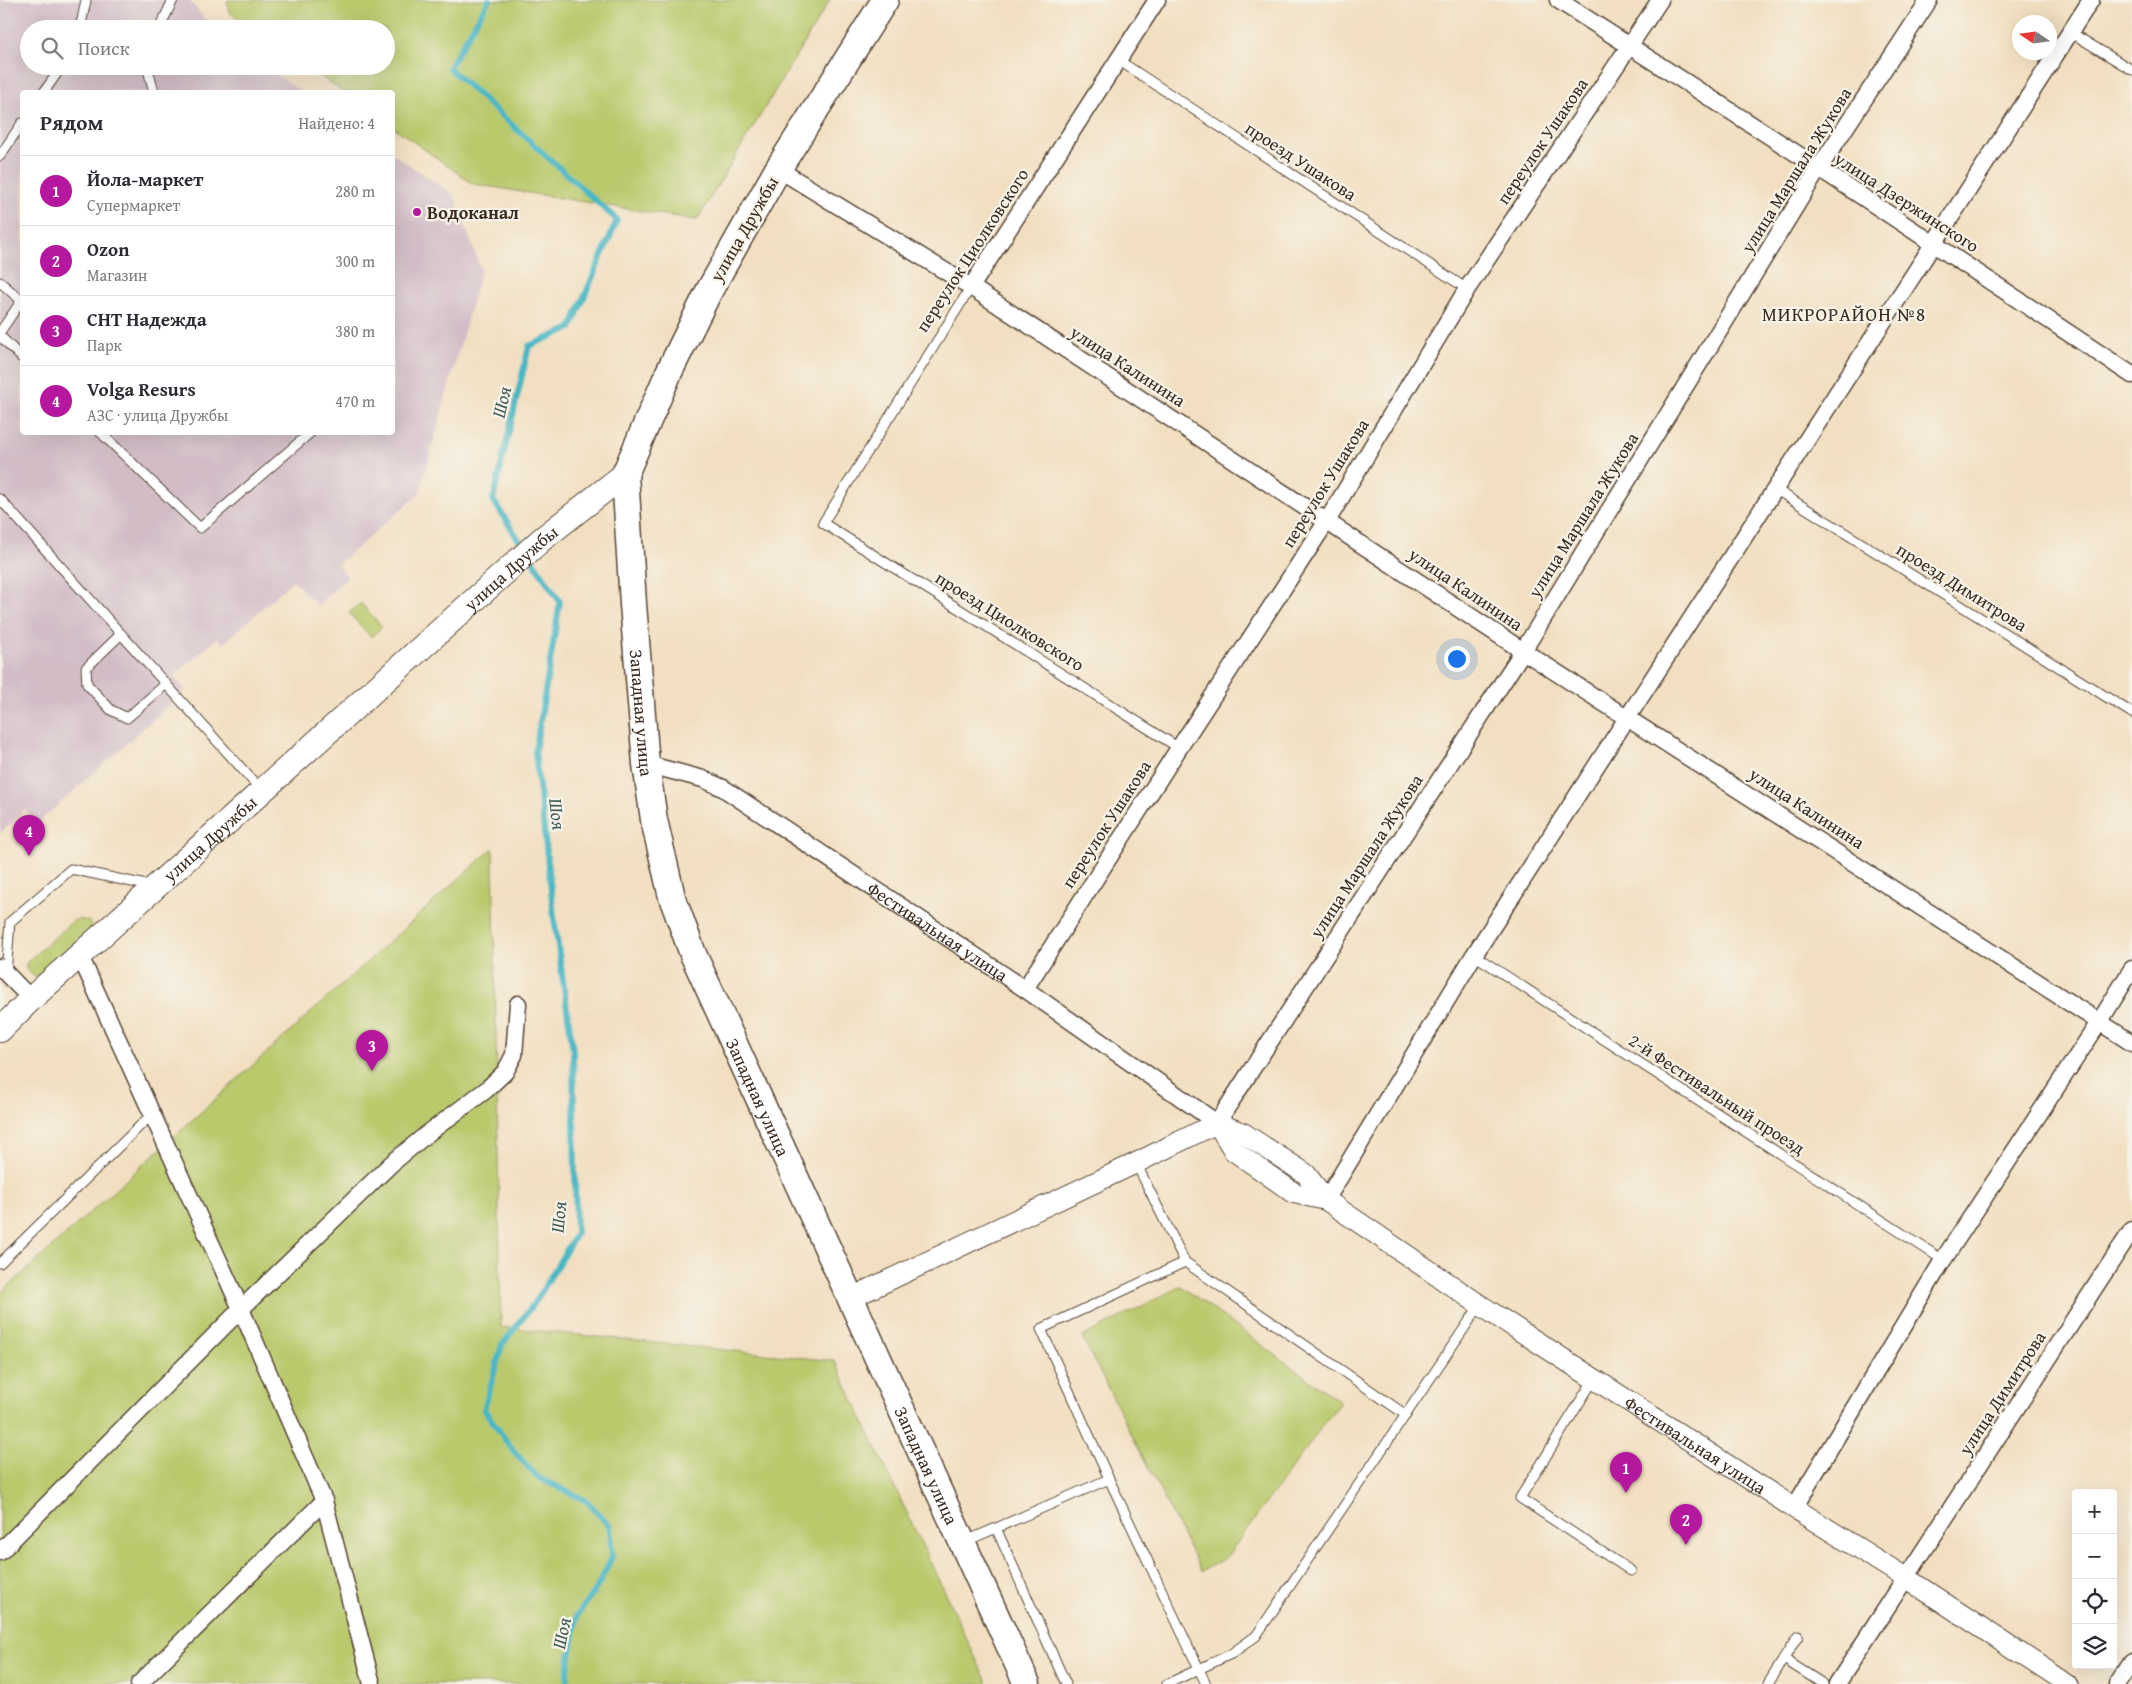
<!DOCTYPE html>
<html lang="ru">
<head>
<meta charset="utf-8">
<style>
	:root { --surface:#fff; --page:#f7f7f7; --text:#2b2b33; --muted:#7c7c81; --line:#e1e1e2; --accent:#b5179e }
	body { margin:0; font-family:"Gentium Book Plus",serif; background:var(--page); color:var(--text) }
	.controls { position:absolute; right:15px; bottom:15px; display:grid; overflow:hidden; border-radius:5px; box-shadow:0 5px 20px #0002 }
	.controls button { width:45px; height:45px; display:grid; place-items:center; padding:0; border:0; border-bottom:1px solid var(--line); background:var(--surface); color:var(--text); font:25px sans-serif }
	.compass { position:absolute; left:2012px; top:15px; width:45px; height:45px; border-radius:50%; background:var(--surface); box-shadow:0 5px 20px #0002; rotate:283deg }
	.you { position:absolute; left:1456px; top:658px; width:18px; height:18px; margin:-12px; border:4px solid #fff; border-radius:50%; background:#1a73e8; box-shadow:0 0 0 8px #1a73e833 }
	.badge { display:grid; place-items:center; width:32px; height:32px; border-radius:50%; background:var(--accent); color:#fff; font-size:16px; font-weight:700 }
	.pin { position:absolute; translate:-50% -41px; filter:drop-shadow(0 1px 2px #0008) }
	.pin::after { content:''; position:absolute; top:26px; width:18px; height:15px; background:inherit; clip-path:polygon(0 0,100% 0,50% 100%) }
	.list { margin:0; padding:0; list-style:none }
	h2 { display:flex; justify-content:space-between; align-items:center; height:65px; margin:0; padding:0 20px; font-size:21px }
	h2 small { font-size:16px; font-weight:400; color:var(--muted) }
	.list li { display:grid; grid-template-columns:32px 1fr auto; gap:15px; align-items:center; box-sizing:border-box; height:70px; padding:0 20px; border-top:1px solid var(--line) }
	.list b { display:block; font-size:19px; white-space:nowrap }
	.list p { margin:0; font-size:16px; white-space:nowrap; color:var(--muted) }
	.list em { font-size:16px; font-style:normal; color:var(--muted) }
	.icon { flex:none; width:28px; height:28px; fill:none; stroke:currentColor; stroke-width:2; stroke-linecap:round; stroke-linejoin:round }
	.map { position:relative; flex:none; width:2132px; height:1684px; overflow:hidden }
	.search { position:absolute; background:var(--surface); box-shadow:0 5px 20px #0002; left:20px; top:20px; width:375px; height:55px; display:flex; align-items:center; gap:12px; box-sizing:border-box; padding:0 18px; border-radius:28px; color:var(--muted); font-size:19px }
	.panel { position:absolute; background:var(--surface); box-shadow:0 5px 20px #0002; left:20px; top:90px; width:375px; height:345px; border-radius:5px }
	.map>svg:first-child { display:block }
	.industrial { fill:#d2bdc7 }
	.green { fill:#b9c96c; stroke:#7a7a45 }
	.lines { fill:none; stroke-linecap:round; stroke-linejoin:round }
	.stream { stroke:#4ab7c5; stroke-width:6 }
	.service-casing { stroke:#564536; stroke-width:11 }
	.minor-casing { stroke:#564536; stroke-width:19 }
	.tertiary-casing { stroke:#564536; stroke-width:22 }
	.secondary-casing { stroke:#564536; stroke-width:26 }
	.primary-casing { stroke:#564536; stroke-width:29 }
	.service { stroke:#fff; stroke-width:9 }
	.minor { stroke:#fff; stroke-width:16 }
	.tertiary { stroke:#fff; stroke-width:20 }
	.secondary { stroke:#fff; stroke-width:24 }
	.primary { stroke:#fff; stroke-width:26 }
	.poi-dot { fill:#b5179e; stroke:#f7f3e8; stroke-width:2 }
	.labels { text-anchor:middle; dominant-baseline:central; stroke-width:4.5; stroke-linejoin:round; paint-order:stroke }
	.street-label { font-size:18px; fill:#3b2a1e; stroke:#f7f3e8 }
	.poi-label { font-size:18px; font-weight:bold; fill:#3b2a1e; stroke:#f7f3e8; text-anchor:start }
	.neighbourhood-label { font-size:19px; letter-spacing:1px; fill:#3b2a1e; stroke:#f7f3e8 }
	.water-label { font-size:19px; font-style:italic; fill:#405b58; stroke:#f7f3e8 }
</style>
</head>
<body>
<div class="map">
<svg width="2132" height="1684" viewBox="0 0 2132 1684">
	<rect width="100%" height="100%" fill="#f7f3e8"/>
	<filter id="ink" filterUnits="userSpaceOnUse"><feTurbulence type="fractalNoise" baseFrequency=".02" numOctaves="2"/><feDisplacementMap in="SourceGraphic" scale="10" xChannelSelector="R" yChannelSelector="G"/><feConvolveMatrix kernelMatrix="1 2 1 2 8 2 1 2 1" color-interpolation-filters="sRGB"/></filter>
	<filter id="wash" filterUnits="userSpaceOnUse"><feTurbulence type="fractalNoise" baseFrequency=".0096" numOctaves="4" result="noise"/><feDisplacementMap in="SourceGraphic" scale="20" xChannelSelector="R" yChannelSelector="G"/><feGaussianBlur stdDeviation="1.12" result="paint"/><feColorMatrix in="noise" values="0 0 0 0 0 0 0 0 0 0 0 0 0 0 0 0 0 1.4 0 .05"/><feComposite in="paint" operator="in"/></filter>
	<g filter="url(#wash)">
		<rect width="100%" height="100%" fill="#f2dfc1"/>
		<polygon class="industrial" points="0,0 189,0 213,29 29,29 29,66 263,66 302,92 22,92 22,432 392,432 393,154 454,195 481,270 419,494 337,565 348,577 317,605 293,580 223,644 218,638 173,676 186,690 36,825 25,809 0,834"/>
		<g class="green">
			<polygon points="227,0 830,0 697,220 473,184 393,127 392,92 343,92 306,66 386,66 386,29 253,29 229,12"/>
			<polygon points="361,603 382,627 371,637 349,613"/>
			<polygon points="493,848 501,1327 835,1361 988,1684 0,1684 0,1294"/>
			<polygon points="78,919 88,921 91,924 91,929 39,975 33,976 26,969 26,965 28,961 73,921"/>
			<polygon points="1181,1286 1340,1402 1226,1558 1201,1571 1082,1337"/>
		</g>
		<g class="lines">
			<g class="stream">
				<polyline points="489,0 449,68 617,220 571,328 529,346 493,500 524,548"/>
				<polyline points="530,556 560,602 535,752 555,925 573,1051 576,1234 536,1301 502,1345 484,1409 511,1448 537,1477 587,1501 610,1527 612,1557 599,1584 577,1616 567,1675 568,1684"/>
			</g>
		</g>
	</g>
	<g filter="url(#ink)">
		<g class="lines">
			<defs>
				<g id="service">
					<polyline points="78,29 82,20 86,0"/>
					<polyline points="159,29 173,0"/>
					<polyline points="2070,32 2132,70"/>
					<polyline points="1118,60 1467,289"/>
					<polyline points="147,66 154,92"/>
					<polyline points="44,92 62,66"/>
					<polyline points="0,156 22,123"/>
					<polyline points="0,282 22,301"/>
					<polyline points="971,287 823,523 1179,748"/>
					<polyline points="0,332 22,300"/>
					<polyline points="0,336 22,358"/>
					<polyline points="100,432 200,528 311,432"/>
					<polyline points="1775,489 2132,713"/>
					<polyline points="0,499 261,790"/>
					<polyline points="121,634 86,668 87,684 111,710 127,718 166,684"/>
					<polyline points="1474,955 1943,1260"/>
					<polyline points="6,974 10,922 71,869 151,886"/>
					<polyline points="1136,1163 1185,1262 1406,1415"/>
					<polyline points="1185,1262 1041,1329 1109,1479 1206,1684"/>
					<polyline points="0,1263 152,1114"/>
					<polyline points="1594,1379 1520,1498 1631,1571"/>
					<polyline points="996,1528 1066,1684"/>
					<polyline points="964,1542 1109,1479"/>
					<polyline points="1784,1659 1823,1684"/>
					<polyline points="1167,1684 1231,1654 1256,1636 1480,1305"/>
					<polyline points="1768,1684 1798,1636"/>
				</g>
				<g id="minor">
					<polyline points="1558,0 1819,168 2132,375"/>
					<polyline points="778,169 971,287 1523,651 2132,1043"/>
					<polyline points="971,287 1157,0"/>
					<path id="s1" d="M 646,764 L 703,779 L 723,788 L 1025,989 L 1217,1123 L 1523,651 L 1819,168 L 1929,0"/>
					<polyline points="80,956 241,1309 324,1501 372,1684"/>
					<polyline points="0,967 31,999"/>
					<polyline points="1025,989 1179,748 1327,521 1467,289 1660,0"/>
					<polyline points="1326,1200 1474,955 2091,0"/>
					<polyline points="1794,1508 1943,1260 2100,1021 2132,969"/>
					<polyline points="0,1552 241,1309 391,1164 427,1134 486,1090 505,1072 514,1055 518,1004"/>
					<polyline points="139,1684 324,1501"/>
					<polyline points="1837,1684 2132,1230"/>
					<polyline points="2118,1684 2132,1663"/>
				</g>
				<g id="tertiary">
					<path id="s2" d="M 1217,1123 L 1243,1133 L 1306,1174 L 1326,1200 L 1480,1305 L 1794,1508 L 1906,1578 L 2067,1684"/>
					<polyline points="1217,1123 1234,1151 1294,1193 1326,1200"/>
					<polyline points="851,1298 1136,1163 1217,1123"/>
				</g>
				<g id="secondary">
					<path id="s3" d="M 0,1030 L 31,999 L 541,540 L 625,474"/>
				</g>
				<g id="primary">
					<path id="s4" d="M 885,0 L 778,169 L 709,291 L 669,372 L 625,474 L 633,604 L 646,764 L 654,820 L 672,897 L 693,954 L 1027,1684"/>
				</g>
			</defs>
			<use href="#service" class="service-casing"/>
			<use href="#minor" class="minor-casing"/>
			<use href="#tertiary" class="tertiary-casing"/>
			<use href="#secondary" class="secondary-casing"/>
			<use href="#primary" class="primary-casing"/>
			<use href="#service" class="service"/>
			<use href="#minor" class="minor"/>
			<use href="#tertiary" class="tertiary"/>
			<use href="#secondary" class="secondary"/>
			<use href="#primary" class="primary"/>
		</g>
	</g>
	<circle class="poi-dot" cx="417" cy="212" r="5"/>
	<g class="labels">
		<g class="street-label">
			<text transform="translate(1542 141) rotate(-56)">переулок Ушакова</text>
			<text transform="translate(1301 161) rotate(33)">проезд Ушакова</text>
			<text transform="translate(1796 170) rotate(-58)">улица Маршала Жукова</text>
			<text transform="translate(1907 202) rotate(33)">улица Дзержинского</text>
			<text transform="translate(744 229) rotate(-60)">улица Дружбы</text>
			<text transform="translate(972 250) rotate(-57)">переулок Циолковского</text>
			<text transform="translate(1128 366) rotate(33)">улица Калинина</text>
			<text transform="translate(1325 483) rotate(-58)">переулок Ушакова</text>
			<text transform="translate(1583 515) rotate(-58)">улица Маршала Жукова</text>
			<text stroke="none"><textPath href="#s3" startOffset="689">улица Дружбы</textPath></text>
			<text transform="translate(1962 587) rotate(32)">проезд Димитрова</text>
			<text transform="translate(1466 589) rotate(34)">улица Калинина</text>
			<text transform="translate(1010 621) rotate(32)">проезд Циолковского</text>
			<text stroke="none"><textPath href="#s4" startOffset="781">Западная улица</textPath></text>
			<text transform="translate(1807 808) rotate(33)">улица Калинина</text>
			<text transform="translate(1106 824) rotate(-57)">переулок Ушакова</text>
			<text stroke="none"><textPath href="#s3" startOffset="284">улица Дружбы</textPath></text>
			<text transform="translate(1366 856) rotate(-57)">улица Маршала Жукова</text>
			<text stroke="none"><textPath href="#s1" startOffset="339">Фестивальная улица</textPath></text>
			<text transform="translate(1717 1094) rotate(33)">2-й Фестивальный проезд</text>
			<text stroke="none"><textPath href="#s4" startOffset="1186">Западная улица</textPath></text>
			<text transform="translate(2002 1393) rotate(-57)">улица Димитрова</text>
			<text stroke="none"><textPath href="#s2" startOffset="579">Фестивальная улица</textPath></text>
			<text stroke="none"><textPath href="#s4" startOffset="1591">Западная улица</textPath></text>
		</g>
		<g class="poi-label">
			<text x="427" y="212">Водоканал</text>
		</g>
		<g class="neighbourhood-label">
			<text x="1844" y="314">МИКРОРАЙОН №8</text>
		</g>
		<g class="water-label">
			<text transform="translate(501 402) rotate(-77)">Шоя</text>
			<text transform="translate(558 814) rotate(83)">Шоя</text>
			<text transform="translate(558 1217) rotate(-85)">Шоя</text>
			<text transform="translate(561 1633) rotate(-79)">Шоя</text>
		</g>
	</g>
</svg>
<div class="controls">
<button>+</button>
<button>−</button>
<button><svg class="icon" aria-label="locate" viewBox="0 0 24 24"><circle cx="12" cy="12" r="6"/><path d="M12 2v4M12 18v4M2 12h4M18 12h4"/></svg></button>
<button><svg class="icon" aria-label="layers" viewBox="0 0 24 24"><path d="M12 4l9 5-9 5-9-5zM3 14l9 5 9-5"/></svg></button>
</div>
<svg class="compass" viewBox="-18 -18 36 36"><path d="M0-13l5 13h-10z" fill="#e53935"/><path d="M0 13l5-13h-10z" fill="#7c7c81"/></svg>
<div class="you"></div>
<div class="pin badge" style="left:1626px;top:1493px">1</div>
<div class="pin badge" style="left:1686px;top:1545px">2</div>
<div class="pin badge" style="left:372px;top:1071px">3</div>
<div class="pin badge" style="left:29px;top:856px">4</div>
<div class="search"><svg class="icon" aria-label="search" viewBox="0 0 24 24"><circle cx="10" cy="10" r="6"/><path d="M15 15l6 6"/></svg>Поиск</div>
<section class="panel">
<h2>Рядом<small>Найдено: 4</small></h2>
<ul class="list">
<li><span class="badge">1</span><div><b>Йола-маркет</b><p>Супермаркет</p></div><em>280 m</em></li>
<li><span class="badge">2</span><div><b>Ozon</b><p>Магазин</p></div><em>300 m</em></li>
<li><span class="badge">3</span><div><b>СНТ Надежда</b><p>Парк</p></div><em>380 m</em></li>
<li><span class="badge">4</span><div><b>Volga Resurs</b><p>АЗС · улица Дружбы</p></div><em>470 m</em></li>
</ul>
</section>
</div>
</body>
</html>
